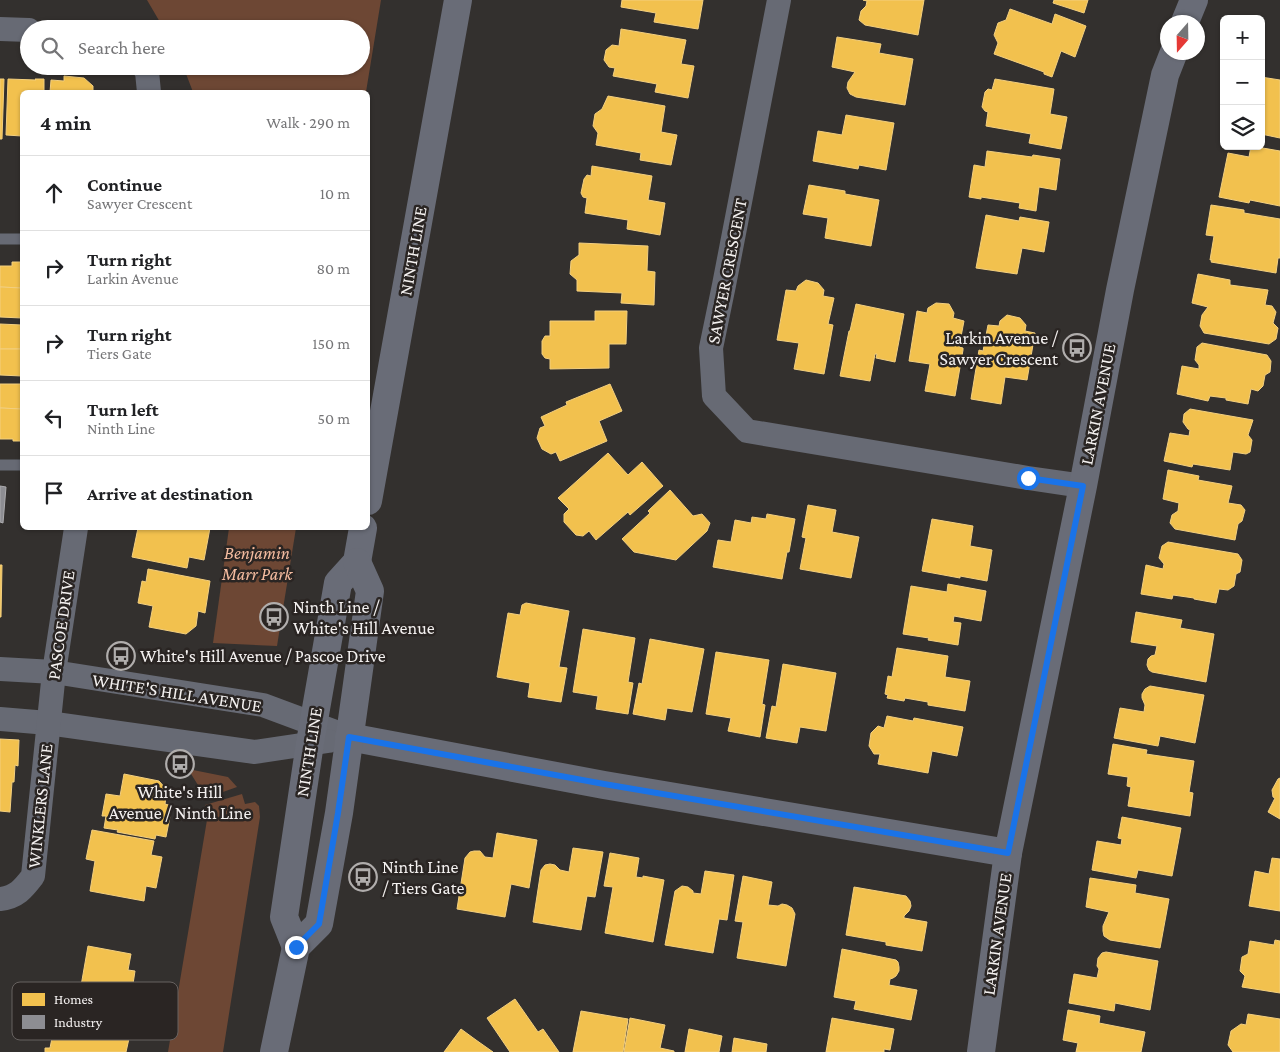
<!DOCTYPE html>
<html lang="en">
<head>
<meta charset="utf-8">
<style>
	:root { --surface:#fff; --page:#f2f2f2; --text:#202124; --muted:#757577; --line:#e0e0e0 }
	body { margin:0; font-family:"Crimson Pro",serif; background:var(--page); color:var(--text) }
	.controls { position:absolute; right:15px; top:15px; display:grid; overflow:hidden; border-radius:8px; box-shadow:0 1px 4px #0004 }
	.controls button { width:45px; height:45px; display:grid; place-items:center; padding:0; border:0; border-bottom:1px solid var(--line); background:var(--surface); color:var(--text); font:25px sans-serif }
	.compass { position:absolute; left:1160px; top:15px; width:45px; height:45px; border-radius:50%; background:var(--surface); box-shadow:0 1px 4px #0004; rotate:200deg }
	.stop { position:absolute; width:15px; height:15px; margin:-11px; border:4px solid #1a73e8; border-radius:50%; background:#fff }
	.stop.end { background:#1a73e8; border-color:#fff; box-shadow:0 1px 5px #0008 }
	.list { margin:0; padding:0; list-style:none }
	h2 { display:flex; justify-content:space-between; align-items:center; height:65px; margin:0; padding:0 20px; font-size:21px }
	h2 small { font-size:16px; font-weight:400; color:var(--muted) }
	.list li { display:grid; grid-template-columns:32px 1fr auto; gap:15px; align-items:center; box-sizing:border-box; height:75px; padding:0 20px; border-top:1px solid var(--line) }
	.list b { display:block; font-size:19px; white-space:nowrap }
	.list p { margin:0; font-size:16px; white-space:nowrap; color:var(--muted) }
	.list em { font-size:16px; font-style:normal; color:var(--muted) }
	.icon { flex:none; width:28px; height:28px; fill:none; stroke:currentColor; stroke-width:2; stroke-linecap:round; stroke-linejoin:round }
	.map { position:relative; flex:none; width:1280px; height:1052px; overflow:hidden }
	.search { position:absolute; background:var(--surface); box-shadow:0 1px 4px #0004; left:20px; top:20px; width:350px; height:55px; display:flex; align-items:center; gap:12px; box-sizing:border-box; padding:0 18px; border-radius:28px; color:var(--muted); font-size:19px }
	.panel { position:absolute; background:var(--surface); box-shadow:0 1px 4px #0004; left:20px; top:90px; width:350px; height:440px; border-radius:8px }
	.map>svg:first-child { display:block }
	.green { fill:#6d4734 }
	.homes { fill:#f2c14e; stroke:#f3cf7f }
	.industry { fill:#8d8d92; stroke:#acabae }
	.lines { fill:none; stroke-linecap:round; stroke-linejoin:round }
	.lane { stroke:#676a74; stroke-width:11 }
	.street { stroke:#676a74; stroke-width:24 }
	.secondary { stroke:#696c77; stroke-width:28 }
	.route { stroke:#1a73e8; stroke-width:6 }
	.labels { text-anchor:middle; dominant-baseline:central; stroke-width:5; stroke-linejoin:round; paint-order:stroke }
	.street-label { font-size:18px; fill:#f4f1f0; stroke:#2a2523 }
	.poi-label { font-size:18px; fill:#f4f1f0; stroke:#2a2523; text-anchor:start }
	.park-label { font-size:18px; font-style:italic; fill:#f6bda1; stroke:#2a2523 }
	.key { fill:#2a2523; stroke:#676260; stroke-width:1 }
	.key-label { font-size:14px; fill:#f4f1f0 }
</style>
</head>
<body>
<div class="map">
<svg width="1280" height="1052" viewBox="0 0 1280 1052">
	<rect width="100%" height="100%" fill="#33302e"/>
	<g class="green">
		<polygon points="147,0 381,0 366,92 193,92 183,66 361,66 361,29 164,29"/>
		<polygon points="229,528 296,528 277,646 213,643"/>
		<polygon points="188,769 228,777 237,787 206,798"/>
		<polygon points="242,794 245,804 255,802 259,806 260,817 223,1052 168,1052 208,814 205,805"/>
	</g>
	<g class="homes">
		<polygon points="622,0 703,0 698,29 654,22 656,13 621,7"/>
		<polygon points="863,0 924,0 918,35 865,25 859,20 861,11 866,6 867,1"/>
		<polygon points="1054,0 1088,0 1084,13 1053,3"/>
		<polygon points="1010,9 1052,24 1055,14 1086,26 1075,57 1061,51 1052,77 1044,74 1044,72 994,54 998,43 994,35 998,23 1006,20"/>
		<polygon points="621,29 686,40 681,64 694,66 688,98 655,92 657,84 613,76 615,68 609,67 604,60 606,50 612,45 619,46"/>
		<polygon points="837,37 881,44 879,53 913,59 905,105 856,97 850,94 847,88 848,82 855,72 832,67"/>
		<polygon points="64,76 84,78 93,86 93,92 50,92 51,80 64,81"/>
		<polygon points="1261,77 1280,80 1280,138 1261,134"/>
		<polygon points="0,79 4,79 2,139 0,139"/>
		<polygon points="8,79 36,80 35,79 44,79 44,92 22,92 22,136 6,135"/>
		<polygon points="995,79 1054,89 1050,114 1067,117 1061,149 1029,143 1031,134 986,126 988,112 985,111 982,107 985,92 988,89 992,90"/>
		<polygon points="608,96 665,106 661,132 677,135 671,165 640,160 641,153 596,145 598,133 593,126 595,114 602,109"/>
		<polygon points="846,115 894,123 886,170 859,165 858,169 813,161 818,131 842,135"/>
		<polygon points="1251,146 1280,151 1280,206 1250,200 1249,203 1219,197 1228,153 1249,157"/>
		<polygon points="987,151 1032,157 1033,155 1060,159 1056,190 1039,187 1036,211 1019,208 1020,203 981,197 981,199 969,197 974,165 985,167"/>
		<polygon points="592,166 652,176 648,200 665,203 660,235 627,229 628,220 585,213 587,198 583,197 581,193 584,179 587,175 591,176"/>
		<polygon points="809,185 845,191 845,194 879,200 871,246 825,238 828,218 803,214"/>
		<polygon points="1211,205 1244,210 1244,213 1280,219 1280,258 1278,258 1276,273 1211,262 1212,260 1210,260 1214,236 1206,235"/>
		<polygon points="986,215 1019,221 1020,217 1049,222 1044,252 1022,248 1017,274 976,268"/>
		<polygon points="579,243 648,246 647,271 655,272 654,305 621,303 622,293 577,291 577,280 570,274 571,261 579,255"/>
		<polygon points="12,262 22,262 22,288 0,287 0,266 12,266"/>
		<polygon points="1198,274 1230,280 1230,285 1268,290 1265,305 1272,306 1276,312 1273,323 1278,328 1276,339 1269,344 1204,333 1200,326 1202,315 1208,307 1192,303"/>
		<polygon points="806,280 818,283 824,290 823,296 834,298 828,324 833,325 824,374 794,369 799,343 777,340 786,290 796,291 798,286"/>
		<polygon points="0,287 22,288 22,318 0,317"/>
		<polygon points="936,303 949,304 954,313 953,318 964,321 959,347 963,348 963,350 955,396 925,391 930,364 909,361 917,311 927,313 928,308"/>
		<polygon points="856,304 904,314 895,362 876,358 877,354 875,354 870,381 840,376 849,331 850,331"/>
		<polygon points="595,311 627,311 626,344 609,344 609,368 550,369 550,359 545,358 542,354 542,341 545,336 550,336 550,321 595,321"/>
		<polygon points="1007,315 1020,318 1026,325 1025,331 1035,333 1027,380 1005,377 1001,404 971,399 979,350 983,351 988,325 999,326 1000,321"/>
		<polygon points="0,324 22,325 22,349 0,349"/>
		<polygon points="1202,343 1267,355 1271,361 1270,372 1265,375 1263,386 1258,391 1251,389 1248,404 1226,400 1226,398 1210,396 1208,401 1177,394 1182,366 1199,369 1199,365 1195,360 1197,347"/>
		<polygon points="0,349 22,349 22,376 0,375"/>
		<polygon points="0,384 22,384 22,409 0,408"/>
		<polygon points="610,384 622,411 599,421 607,441 560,461 556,452 551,454 542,449 537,438 540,428 545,426 541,417 567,405 566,402"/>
		<polygon points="0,408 22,409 22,441 13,441 13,439 0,439"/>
		<polygon points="1190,409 1253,420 1248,435 1252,440 1250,452 1246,454 1233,452 1230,470 1193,464 1192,467 1164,461 1170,433 1189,436 1190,430 1188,429 1183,422 1184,414"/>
		<polygon points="608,453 628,475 642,462 663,486 630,515 628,512 596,540 589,531 583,536 576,535 564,522 564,514 569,509 558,498"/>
		<polygon points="1168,470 1199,476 1198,480 1232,486 1228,503 1241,505 1245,510 1242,521 1238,524 1235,540 1175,529 1170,523 1172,515 1178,511 1179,503 1163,499"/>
		<polygon points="670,490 693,516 702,514 710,523 707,531 676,560 634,552 622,539 650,513 648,511"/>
		<polygon points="808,505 836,510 832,532 859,537 851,578 800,569 806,538 802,537"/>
		<polygon points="767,514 795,519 789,552 787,552 782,579 713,567 718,540 731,542 735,520 751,523 752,517 766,519"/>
		<polygon points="932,519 973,526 970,546 992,550 987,581 960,576 960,578 922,571"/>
		<polygon points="138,528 210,528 204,560 189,557 187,568 132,557"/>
		<polygon points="1168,542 1238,554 1242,560 1240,572 1236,574 1234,586 1228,590 1219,589 1216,603 1194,599 1194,598 1173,595 1172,599 1141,594 1146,565 1163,569 1164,564 1159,558 1162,546"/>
		<polygon points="0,565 2,565 1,617 0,617"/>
		<polygon points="148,569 210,581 205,613 198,611 196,626 186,634 149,627 153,606 138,603 142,581 146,582"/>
		<polygon points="948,584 986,591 981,621 954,616 953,622 961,623 958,645 928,640 929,638 903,634 911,586 947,592"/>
		<polygon points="526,603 569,611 559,667 567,668 561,702 528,697 530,683 497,677 508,613 520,615 522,605"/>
		<polygon points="1136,612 1182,620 1180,628 1214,634 1206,682 1152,672 1149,670 1147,665 1148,659 1151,656 1155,655 1157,646 1131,642"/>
		<polygon points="583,629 635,638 628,682 633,683 628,714 596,709 598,696 573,692"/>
		<polygon points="650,639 704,649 692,712 667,708 665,720 633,714 639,683 642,684"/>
		<polygon points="897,648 948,656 945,677 970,681 965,711 928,705 928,702 905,698 904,701 887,698 888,695 885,694 888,676 892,677"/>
		<polygon points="716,652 769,660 762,704 765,705 760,737 728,731 731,718 706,714"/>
		<polygon points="783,664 836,673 826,731 800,727 797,743 766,738 772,706 776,707"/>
		<polygon points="1150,686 1204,695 1195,743 1160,736 1158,746 1114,738 1120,708 1144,712 1145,705 1142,698 1142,694 1145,689"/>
		<polygon points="887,716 913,721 914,718 963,727 957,756 932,751 928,773 878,764 880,754 874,754 869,746 871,733 878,726 884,728"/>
		<polygon points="0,739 19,740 18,766 15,765 14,782 12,782 10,812 0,811"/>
		<polygon points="1113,744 1147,750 1146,754 1194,761 1189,792 1193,793 1190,816 1128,806 1131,787 1127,786 1128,777 1108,774"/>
		<polygon points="124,774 159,781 167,790 165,804 172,806 166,837 156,835 155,839 117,832 118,830 104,828 106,816 102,816 106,794 120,796"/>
		<polygon points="1280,778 1280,819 1268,812 1275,798 1273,797 1272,790 1278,779"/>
		<polygon points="1122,817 1181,828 1172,876 1138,870 1136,878 1092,870 1097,841 1121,845 1122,839 1118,838"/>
		<polygon points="92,830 154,841 151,855 162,857 156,888 146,886 144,901 90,891 95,861 86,859"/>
		<polygon points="497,833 537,840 529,888 511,884 505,917 457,909 465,858 470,852 474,851 480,851 485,857 493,858"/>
		<polygon points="573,848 603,852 595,897 587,896 581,930 533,922 541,870 545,865 550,864 555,865 560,870 569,872"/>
		<polygon points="610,853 639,858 636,877 643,878 643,876 664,880 653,942 605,933 613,887 604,886"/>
		<polygon points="1272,858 1280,859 1280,911 1249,906 1255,871 1269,874"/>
		<polygon points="705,871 734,875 727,920 719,919 713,953 665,945 675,891 682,886 688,887 693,891 693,893 701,894"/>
		<polygon points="743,876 772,882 768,905 778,906 782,904 787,905 792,908 795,914 786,966 737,958 743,922 735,921"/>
		<polygon points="1090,878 1136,885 1135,893 1169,899 1160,948 1110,940 1104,936 1103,931 1103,926 1109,912 1086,907"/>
		<polygon points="854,887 906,896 910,901 911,906 909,911 904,916 904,918 927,922 922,951 886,945 886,942 846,935"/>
		<polygon points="1275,940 1280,941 1280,993 1242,987 1245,976 1240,971 1242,957 1248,954 1250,941 1274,945"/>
		<polygon points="88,946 131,954 128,970 135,971 131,997 124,996 121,1011 78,1003"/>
		<polygon points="842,949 896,960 898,962 899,967 899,971 896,976 893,978 890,979 889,985 917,990 911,1020 854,1009 856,1001 834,997"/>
		<polygon points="1106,952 1158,961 1150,1010 1115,1003 1114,1011 1069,1003 1074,974 1097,978 1099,969 1097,966 1098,958 1102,953"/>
		<polygon points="515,999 538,1032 543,1029 559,1052 510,1052 487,1018"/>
		<polygon points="53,1007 123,1019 121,1032 130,1034 126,1052 45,1052 45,1048 50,1048 55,1023 50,1022"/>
		<polygon points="1068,1010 1100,1016 1099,1023 1145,1032 1141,1052 1076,1052 1078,1043 1063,1040"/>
		<polygon points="581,1011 628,1019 623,1052 573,1052"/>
		<polygon points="1248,1014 1280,1019 1280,1052 1233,1052 1228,1045 1231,1031 1241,1024 1246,1025"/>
		<polygon points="630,1018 665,1025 660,1048 674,1051 674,1052 624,1052"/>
		<polygon points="832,1018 894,1029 890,1050 884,1049 884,1052 826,1052"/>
		<polygon points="461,1029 476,1040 493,1052 444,1052"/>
		<polygon points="689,1029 722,1036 719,1052 685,1052"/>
		<polygon points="734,1038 767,1044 766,1052 732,1052"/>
	</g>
	<polygon class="industry" points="0,486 6,487 3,523 0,522"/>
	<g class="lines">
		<g class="lane">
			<polyline points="0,239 22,239"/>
			<polyline points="0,465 22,465"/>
		</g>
		<g class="street">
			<polyline points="779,0 724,285 711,348 714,396 747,431 1028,478 1083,486"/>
			<polyline points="0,29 29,30"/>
			<polyline points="143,66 147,72 149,92"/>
			<polyline points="0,669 54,672 263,705 349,737"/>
			<polyline points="0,719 48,723 255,752 328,741"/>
			<path d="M 0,899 C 17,897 23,889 33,876 L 54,672 L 76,528"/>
		</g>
		<g class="secondary">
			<polyline points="1185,22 1194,0"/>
			<polyline points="368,501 458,0"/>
			<polyline points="349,737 604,785 1008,853"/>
			<polyline points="296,947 284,917 310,743 338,583 357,562 363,528"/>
			<polyline points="274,1052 296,947 319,924 339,813 370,591 357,562"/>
			<polyline points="981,1052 1008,853 1083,486 1120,290 1165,75 1174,52"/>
		</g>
	</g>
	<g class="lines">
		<polyline class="route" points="296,947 319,924 338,813 349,737 604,784 1008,853 1083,486 1028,478"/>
	</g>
	<defs>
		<symbol id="bus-ring" viewBox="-11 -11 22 22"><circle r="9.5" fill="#2a2523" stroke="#b0adac" stroke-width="1.5"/><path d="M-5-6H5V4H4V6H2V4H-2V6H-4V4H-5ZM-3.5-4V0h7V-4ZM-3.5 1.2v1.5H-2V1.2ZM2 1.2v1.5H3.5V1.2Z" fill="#b0adac"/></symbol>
	</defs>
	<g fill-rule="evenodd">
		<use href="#bus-ring" x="1061" y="332" width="32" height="32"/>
		<use href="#bus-ring" x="258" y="601" width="32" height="32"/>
		<use href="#bus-ring" x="105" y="640" width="32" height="32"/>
		<use href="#bus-ring" x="164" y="748" width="32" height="32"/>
		<use href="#bus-ring" x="347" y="861" width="32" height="32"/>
	</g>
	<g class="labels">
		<g class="street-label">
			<text transform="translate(413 251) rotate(-80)">NINTH LINE</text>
			<text transform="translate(727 271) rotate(-79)">SAWYER CRESCENT</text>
			<text transform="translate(1098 404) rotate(-79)">LARKIN AVENUE</text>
			<text transform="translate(61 625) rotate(-82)">PASCOE DRIVE</text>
			<text transform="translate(177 693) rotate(9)">WHITE'S HILL AVENUE</text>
			<text transform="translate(309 752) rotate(-81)">NINTH LINE</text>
			<text transform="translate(40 806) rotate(-84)">WINKLERS LANE</text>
			<text transform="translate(997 934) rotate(-82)">LARKIN AVENUE</text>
		</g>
		<g class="poi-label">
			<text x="1058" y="338" text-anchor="end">Larkin Avenue /<tspan x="1058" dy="21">Sawyer Crescent</tspan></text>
			<text x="293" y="607">Ninth Line /<tspan x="293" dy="21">White's Hill Avenue</tspan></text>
			<text x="140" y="656">White's Hill Avenue / Pascoe Drive</text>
			<text x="180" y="792" text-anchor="middle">White's Hill<tspan x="180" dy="21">Avenue / Ninth Line</tspan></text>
			<text x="382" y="867">Ninth Line<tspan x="382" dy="21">/ Tiers Gate</tspan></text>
		</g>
		<g class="park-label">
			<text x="257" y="553">Benjamin<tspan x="257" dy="21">Marr Park</tspan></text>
		</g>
	</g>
	<rect x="12" y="982" width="166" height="58" rx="8" class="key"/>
	<rect x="22" y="993" width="23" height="13" fill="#f2c14e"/>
	<rect x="22" y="1015" width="23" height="14" fill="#8d8d92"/>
	<g class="key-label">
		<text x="54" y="1004">Homes</text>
		<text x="54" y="1027">Industry</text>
	</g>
</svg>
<div class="controls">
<button>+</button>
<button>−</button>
<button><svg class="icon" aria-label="layers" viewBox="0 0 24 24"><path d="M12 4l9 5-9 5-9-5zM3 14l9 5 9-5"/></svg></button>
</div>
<svg class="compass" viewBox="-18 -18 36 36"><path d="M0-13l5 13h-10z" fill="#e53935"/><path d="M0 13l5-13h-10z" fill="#757577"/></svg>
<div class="stop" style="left:1028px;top:478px"></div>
<div class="stop end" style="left:296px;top:947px"></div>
<div class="search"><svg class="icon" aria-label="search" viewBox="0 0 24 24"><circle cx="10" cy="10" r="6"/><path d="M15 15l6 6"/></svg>Search here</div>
<section class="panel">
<h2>4 min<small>Walk · 290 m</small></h2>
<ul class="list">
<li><svg class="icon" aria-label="ahead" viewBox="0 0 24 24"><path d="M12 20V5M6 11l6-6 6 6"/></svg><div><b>Continue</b><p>Sawyer Crescent</p></div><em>10 m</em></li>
<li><svg class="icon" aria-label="right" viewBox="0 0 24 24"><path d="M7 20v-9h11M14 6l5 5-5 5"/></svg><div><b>Turn right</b><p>Larkin Avenue</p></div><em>80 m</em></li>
<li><svg class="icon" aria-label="right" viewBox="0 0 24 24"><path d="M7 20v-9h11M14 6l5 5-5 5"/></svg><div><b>Turn right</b><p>Tiers Gate</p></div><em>150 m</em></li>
<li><svg class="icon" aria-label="left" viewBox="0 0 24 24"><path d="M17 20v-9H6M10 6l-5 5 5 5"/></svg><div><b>Turn left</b><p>Ninth Line</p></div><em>50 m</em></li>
<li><svg class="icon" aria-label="arrive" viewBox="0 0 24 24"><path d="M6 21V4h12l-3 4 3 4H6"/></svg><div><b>Arrive at destination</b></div></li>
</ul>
</section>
</div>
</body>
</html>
